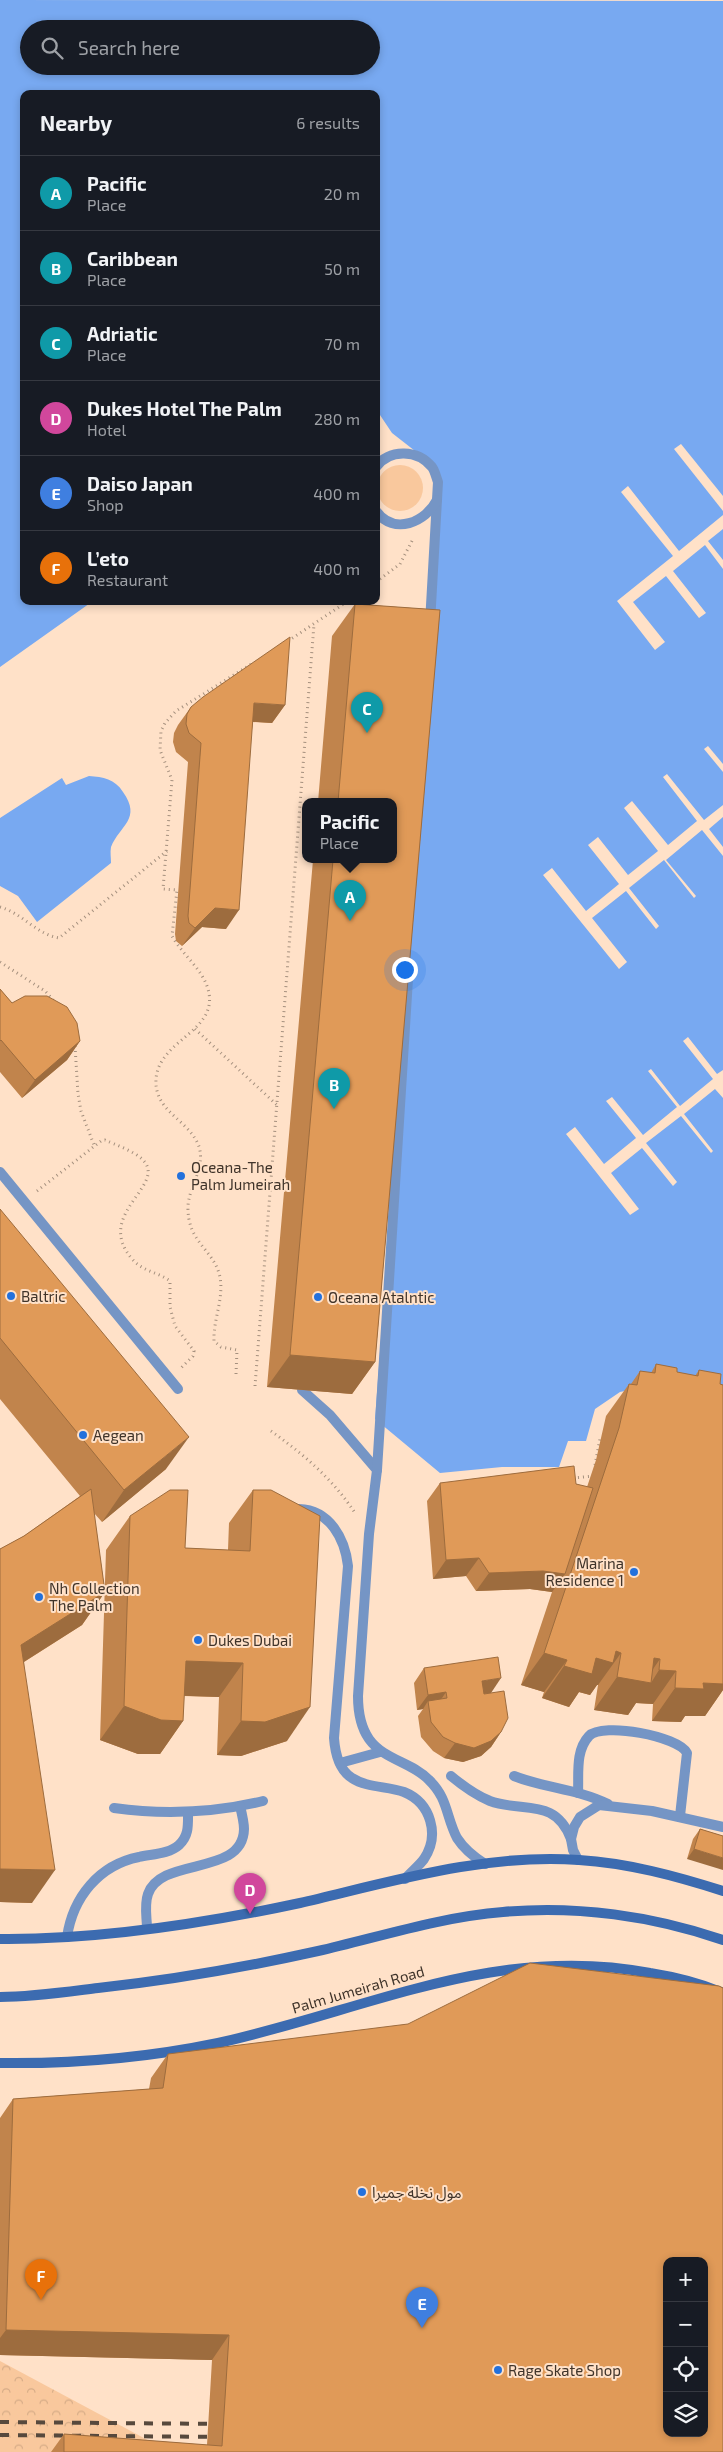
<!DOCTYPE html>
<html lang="en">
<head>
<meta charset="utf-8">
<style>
	:root { --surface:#171b24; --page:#242831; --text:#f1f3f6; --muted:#9ea1a6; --line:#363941; --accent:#7c3aed }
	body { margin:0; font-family:"Exo 2","Noto Sans Arabic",sans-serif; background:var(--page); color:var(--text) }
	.controls { position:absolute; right:15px; bottom:15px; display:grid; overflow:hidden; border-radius:10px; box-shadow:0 2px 8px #0003 }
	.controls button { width:45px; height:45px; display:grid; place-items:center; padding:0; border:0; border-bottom:1px solid var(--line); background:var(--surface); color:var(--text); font:25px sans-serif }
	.you { position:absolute; left:404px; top:969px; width:18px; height:18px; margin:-12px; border:4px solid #fff; border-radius:50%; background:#1a73e8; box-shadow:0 0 0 8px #1a73e833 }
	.badge { display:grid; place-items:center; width:32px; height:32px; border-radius:50%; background:var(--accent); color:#fff; font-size:16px; font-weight:700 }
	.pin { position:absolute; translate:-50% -41px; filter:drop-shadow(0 1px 2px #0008) }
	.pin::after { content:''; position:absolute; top:26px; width:18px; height:15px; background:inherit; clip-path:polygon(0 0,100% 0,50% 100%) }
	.popup { position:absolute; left:302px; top:798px; width:95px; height:65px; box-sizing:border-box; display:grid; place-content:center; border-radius:10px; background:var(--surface); filter:drop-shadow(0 1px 4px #0005); font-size:16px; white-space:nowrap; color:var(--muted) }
	.popup b { font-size:19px; color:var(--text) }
	.popup::after { content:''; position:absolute; left:50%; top:100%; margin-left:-10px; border:10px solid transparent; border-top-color:var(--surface) }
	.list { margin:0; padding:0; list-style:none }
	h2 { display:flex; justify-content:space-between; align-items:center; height:65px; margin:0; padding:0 20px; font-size:21px }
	h2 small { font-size:16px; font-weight:400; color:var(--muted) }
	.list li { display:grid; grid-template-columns:32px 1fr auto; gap:15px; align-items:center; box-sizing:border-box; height:75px; padding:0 20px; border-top:1px solid var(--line) }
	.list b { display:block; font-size:19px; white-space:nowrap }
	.list p { margin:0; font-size:16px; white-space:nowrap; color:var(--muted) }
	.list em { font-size:16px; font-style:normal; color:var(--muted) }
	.icon { flex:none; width:28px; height:28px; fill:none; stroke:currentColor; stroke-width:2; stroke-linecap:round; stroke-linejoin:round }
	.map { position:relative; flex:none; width:723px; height:2452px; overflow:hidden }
	.search { position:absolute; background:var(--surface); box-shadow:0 2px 8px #0003; left:20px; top:20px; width:360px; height:55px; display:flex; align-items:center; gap:12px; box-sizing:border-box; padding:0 18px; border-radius:28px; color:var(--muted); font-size:19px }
	.panel { position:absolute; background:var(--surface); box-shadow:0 2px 8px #0003; left:20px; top:90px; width:360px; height:515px; border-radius:10px }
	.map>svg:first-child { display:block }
	.park { fill:url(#park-crowns) }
	.garden { fill:#f9c89d }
	.water { fill:#78a9f1; fill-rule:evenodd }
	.pier { fill:#ffe1c8 }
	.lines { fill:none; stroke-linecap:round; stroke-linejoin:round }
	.path { stroke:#a5907e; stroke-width:3; stroke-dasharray:1 4; stroke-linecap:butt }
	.lane { stroke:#7595c5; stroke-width:10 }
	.street { stroke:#7595c5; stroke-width:10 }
	.secondary { stroke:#3c6bb0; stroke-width:10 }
	.rail { stroke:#57493d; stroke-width:4; stroke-dasharray:9 9; stroke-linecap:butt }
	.wall { fill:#c1844c }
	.shaded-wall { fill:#9d6c3e }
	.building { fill:#e09a58; stroke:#9d6c3e; fill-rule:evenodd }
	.poi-dot { fill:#2371dc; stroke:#ffe1c8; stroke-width:2 }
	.labels { text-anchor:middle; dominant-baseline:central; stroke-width:4; stroke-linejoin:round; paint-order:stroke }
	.poi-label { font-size:15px; fill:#40342a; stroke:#ffe1c8; text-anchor:start }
	.street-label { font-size:15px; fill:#40342a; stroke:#ffe1c8 }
</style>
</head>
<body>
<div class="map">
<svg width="723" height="2452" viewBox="0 0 723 2452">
	<defs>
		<pattern id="park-crowns" width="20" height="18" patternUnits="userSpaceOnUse" patternTransform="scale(1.25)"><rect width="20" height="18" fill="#f9c89d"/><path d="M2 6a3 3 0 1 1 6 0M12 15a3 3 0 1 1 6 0" fill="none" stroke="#d6ac87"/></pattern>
	</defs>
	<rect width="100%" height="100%" fill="#ffe1c8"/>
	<polygon class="park" points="0,2361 170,2452 0,2452"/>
	<circle class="garden" cx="400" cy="488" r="23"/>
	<g class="water">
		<path d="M 0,0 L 723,1 L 723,1411 L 653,1385 L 620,1392 L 595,1409 L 586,1441 L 568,1441 L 559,1467 L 502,1467 L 440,1473 L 375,1419 L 429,695 L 441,488 L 433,465 L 392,433 L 376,409 L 376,94 L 24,94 L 24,601 L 93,601 L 0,667 ZM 29,29 L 371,29 L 371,66 L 29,66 Z"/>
		<path d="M 89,776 C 103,777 115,779 123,792 C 142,819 120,825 111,847 C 110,852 111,858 111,863 L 37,922 L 18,896 L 0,886 L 0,818 L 62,778 L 66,785 Z"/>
	</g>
	<g class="pier">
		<polygon points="681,444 723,496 723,511 674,449"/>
		<polygon points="628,486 679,551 723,515 723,529 708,541 723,560 723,569 705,545 673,571 706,613 699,618 666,576 633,602 665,642 655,650 617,601 673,556 621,492"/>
		<polygon points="708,746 723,764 723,772 704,749"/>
		<polygon points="667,774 704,820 723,805 723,817 709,829 723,847 723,856 702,830 666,860 696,896 694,898 664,860 629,888 659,926 656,929 626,891 592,918 627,962 619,969 543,875 552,868 586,911 619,884 588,845 598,837 628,875 658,851 624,808 632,801 668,845 697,821 663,777"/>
		<polygon points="688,1037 717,1074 723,1070 723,1098 715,1089 684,1114 713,1151 711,1153 681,1116 646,1143 677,1182 673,1186 642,1148 611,1173 639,1209 630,1215 566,1134 575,1127 604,1164 636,1138 606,1101 612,1097 643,1135 677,1107 648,1071 651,1069 680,1106 713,1079 683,1041"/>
	</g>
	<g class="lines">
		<g class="path">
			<polyline points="376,582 400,564 413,539"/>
			<polyline points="288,641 348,601"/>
			<path d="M 0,907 C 22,913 36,934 59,938 L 167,851"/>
			<polyline points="0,962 45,991 55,1002"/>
			<polyline points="195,1029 277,1105"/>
			<polyline points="75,1046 78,1094 81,1111 94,1145"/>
			<path d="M 37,1191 L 101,1141 L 105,1140 C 116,1145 134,1151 143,1160 C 168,1186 92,1214 133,1260 C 144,1272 158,1272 170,1281 L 170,1307 L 175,1326 L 194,1351 L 193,1356 L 181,1368"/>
			<path d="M 236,1374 L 237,1350 L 221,1347 L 214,1341 C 213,1320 224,1299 220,1277 C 214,1249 187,1243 188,1206 C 189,1186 207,1165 198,1144 C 187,1119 154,1111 156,1079 C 159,1038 223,1031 207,986 C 200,967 182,954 172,936 L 177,890 L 163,889 L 172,780 L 160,750 L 161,731 L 165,723 L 176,711 L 253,663"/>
			<polyline points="255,1386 314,624"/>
			<path d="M 271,1431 C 303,1454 333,1479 355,1513"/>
			<polyline points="595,1465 600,1439 605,1439"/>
			<polyline points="573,1478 593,1476"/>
		</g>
		<g class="lane">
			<path d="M 302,1390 L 330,1415 L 377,1470 L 369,1534 L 358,1696 C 358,1712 360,1726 369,1739 C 384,1760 412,1762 429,1780 C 448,1798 446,1817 457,1838 C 464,1849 474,1857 485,1864"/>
			<path d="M 299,1509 C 330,1510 345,1539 348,1566 L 334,1738 C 335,1752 339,1770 352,1778 C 367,1788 388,1786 404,1792 C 431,1803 440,1835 424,1859 C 419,1866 411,1872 405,1879"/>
			<polyline points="340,1763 380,1752"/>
			<path d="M 451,1776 C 463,1786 475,1795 490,1801 C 523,1813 555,1797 571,1839"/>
			<path d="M 514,1776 C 544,1788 578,1789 608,1804"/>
			<path d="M 578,1793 C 579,1774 575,1751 589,1736 C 603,1722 678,1736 687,1753 L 680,1816"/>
			<path d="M 114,1808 C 165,1815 213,1813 263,1801"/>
			<polyline points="578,1860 573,1850 571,1839 574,1827 580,1817 599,1805 652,1811 723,1827"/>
			<path d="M 147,1929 C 147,1918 144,1905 148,1894 C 161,1856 243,1877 244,1829 C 244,1822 242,1814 240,1806"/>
			<path d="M 67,1937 C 73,1897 99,1865 139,1857 C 152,1854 169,1854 179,1845 C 189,1836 188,1825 188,1813"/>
		</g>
		<g class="street">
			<path d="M 376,467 C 390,448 418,450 432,467 C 435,471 436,477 438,482 L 430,623"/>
			<path d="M 376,511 C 394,536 426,522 437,500"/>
			<polyline points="0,1172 178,1389"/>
			<polyline points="377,1470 408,979"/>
		</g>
		<g class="secondary">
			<path d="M 0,1939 C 100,1940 202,1924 300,1903 C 390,1882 485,1853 579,1860 C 628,1863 676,1876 723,1891"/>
			<path d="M 0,1997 C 33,1997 66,1992 98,1988 C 172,1980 246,1967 318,1951 C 379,1937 440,1917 503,1912 C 576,1905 653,1916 723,1940"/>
			<path d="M 0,2063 C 74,2064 146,2058 218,2043 C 364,2011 496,1943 650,1973 C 675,1977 700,1983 723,1993"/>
		</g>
		<g class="rail">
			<polyline points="0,2422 222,2424"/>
			<polyline points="0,2435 222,2437"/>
		</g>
	</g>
	<g class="wall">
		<polygon points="355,604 440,610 375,1362 352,1394 267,1387 313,860 394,860 394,802 318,802 332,636"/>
		<polygon points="285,705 272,723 253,722 226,929 202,927 182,946 176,941 175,934 188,762 176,752 173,742 174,733 178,725 191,707"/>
		<polygon points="0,989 12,1003 80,1041 67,1060 22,1098 0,1072"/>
		<polygon points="0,1209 166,1469 102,1522 94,1513 105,1592 82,1625 24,1662 32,1903 0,1902 0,1549 24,1536 80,1496 0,1399"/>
		<polygon points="656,1364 677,1372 695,1376 699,1370 720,1384 723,1385 723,1690 705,1716 685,1716 681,1722 652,1721 653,1704 636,1703 628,1715 594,1710 598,1685 597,1685 590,1695 579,1692 569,1707 542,1698 544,1692 521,1685 552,1592 530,1589 476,1591 466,1576 433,1579 427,1501 440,1483 576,1484 587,1487 596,1460 606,1416 629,1384 631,1384 640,1371 651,1373"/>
		<polygon points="253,1490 287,1741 241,1756 217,1755 219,1697 184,1696 183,1721 160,1754 138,1754 100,1740 106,1550 130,1516 185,1548 228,1550 229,1523"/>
		<polygon points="424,1668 491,1693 501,1732 491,1747 481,1756 463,1762 444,1758 433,1751 421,1737 418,1716 423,1709 417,1710 414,1683"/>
		<polygon points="700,1829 723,1836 687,1859 693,1839"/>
		<polygon points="168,2054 723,2452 51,2452 64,2434 207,2445 212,2360 0,2355 0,2118 13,2099 149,2089 151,2078"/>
	</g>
	<g class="shaded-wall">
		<polygon points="254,703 285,705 272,723 241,721"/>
		<polygon points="215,908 239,910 226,929 202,927 182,946 195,928"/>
		<polygon points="80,1041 67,1060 22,1098 35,1080"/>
		<polygon points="290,1355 375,1362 352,1394 267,1387"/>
		<polygon points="189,1437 166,1469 102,1522 124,1490"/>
		<polygon points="479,1558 466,1576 433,1579 446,1560"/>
		<polygon points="543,1571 565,1574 552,1592 530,1589 476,1591 489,1573"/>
		<polygon points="105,1592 82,1625 0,1677 21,1645"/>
		<polygon points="616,1651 621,1653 598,1685 597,1685 590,1695 579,1692 569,1707 542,1698 564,1666"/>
		<polygon points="544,1653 567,1660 544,1692 521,1685"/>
		<polygon points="654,1658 660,1659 644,1682 651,1683 659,1670 676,1671 653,1704 636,1703 628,1715 594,1710 617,1677"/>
		<polygon points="186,1661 243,1663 219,1697 162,1695"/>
		<polygon points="501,1678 491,1693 472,1695 482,1681"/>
		<polygon points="703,1683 723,1684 723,1690 705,1716 685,1716 681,1722 652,1721 675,1688"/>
		<polygon points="446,1692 436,1707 428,1701 423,1709 417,1710 428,1695"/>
		<polygon points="124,1706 183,1721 160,1754 138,1754 100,1740"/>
		<polygon points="310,1707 287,1741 241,1756 217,1755 241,1721"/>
		<polygon points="501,1732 491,1747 481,1756 463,1762 444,1758 455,1743"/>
		<polygon points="694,1849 723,1858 723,1870 687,1859"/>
		<polygon points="0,1869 55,1870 32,1903 0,1902"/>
		<polygon points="6,2330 229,2335 212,2360 0,2355 0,2338"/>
	</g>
	<g class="building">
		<polygon points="355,604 440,610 375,1362 290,1355 333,860 394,860 394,802 338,802"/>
		<polygon points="290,637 285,705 254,703 239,910 215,908 195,928 189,923 188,916 201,743 189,733 186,724 187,714 191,707 203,697"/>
		<polygon points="0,989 12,1003 25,996 47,996 67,1007 77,1023 80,1041 35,1080 1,1040 0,1041"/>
		<polygon points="0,1209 189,1437 124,1490 0,1338"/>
		<polygon points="656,1364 677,1368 677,1372 698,1376 699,1370 721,1374 720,1384 723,1385 723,1684 703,1683 704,1689 675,1688 676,1671 659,1670 660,1659 654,1658 651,1683 617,1677 621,1653 616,1651 613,1663 596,1658 592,1674 564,1666 567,1660 544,1653 619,1428 629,1384 637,1385 640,1371 655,1373"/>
		<polygon points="574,1466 576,1484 593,1488 565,1574 543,1571 489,1573 479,1558 446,1560 440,1483"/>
		<polygon points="91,1489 105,1592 21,1645 55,1870 0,1869 0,1549 24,1536"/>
		<polygon points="170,1490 188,1490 185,1548 250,1551 253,1490 271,1490 320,1516 310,1707 265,1722 241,1721 243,1663 186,1661 183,1721 161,1720 124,1706 130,1516"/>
		<polygon points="498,1657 501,1678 482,1681 484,1694 504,1691 508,1718 501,1732 491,1741 474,1748 455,1743 443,1737 431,1722 428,1701 447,1698 446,1692 428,1695 424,1668"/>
		<polygon points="700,1829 723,1836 723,1858 694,1849"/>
		<path d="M 530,1963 L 719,1986 L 723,1988 L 723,2452 L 64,2452 L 64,2434 L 222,2446 L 229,2335 L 6,2330 L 13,2099 L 163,2088 L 168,2054 L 408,2024 ZM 667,2261 L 704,2261 L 704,2433 L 667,2433 Z"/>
	</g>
	<g class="poi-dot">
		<circle cx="181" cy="1176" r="5"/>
		<circle cx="11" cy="1296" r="5"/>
		<circle cx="318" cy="1297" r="5"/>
		<circle cx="83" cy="1435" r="5"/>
		<circle cx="634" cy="1572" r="5"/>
		<circle cx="39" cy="1597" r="5"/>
		<circle cx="198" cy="1640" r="5"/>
		<circle cx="362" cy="2192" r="5"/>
		<circle cx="498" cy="2370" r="5"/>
	</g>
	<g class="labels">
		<g class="poi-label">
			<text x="191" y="1167">Oceana-The<tspan x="191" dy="17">Palm Jumeirah</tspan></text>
			<text x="21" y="1296">Baltric</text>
			<text x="328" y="1297">Oceana Atalntic</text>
			<text x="93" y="1435">Aegean</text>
			<text x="624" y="1563" text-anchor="end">Marina<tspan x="624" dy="17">Residence 1</tspan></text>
			<text x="49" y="1588">Nh Collection<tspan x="49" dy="17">The Palm</tspan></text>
			<text x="208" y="1640">Dukes Dubai</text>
			<text x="372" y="2192">مول نخلة جميرا</text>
			<text x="508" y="2370">Rage Skate Shop</text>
		</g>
		<g class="street-label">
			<text transform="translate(358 1989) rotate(-16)">Palm Jumeirah Road</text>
		</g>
	</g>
</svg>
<div class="controls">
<button>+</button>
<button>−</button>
<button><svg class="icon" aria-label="locate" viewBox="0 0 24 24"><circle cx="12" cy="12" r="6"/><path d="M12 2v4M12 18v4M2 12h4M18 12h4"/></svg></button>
<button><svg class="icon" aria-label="layers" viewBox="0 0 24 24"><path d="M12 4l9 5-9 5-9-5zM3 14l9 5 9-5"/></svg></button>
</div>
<div class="you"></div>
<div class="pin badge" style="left:350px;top:921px;background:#0f9aa8">A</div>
<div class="popup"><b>Pacific</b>Place</div>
<div class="pin badge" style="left:334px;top:1109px;background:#0f9aa8">B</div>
<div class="pin badge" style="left:367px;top:733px;background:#0f9aa8">C</div>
<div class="pin badge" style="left:250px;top:1914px;background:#d1479c">D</div>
<div class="pin badge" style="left:422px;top:2328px;background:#3f7fe0">E</div>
<div class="pin badge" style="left:41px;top:2300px;background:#e8710a">F</div>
<div class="search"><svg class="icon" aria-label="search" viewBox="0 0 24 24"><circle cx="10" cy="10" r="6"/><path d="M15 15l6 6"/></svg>Search here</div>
<section class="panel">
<h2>Nearby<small>6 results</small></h2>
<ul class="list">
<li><span class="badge" style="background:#0f9aa8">A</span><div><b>Pacific</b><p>Place</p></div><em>20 m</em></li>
<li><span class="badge" style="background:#0f9aa8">B</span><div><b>Caribbean</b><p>Place</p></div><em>50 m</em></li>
<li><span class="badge" style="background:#0f9aa8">C</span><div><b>Adriatic</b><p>Place</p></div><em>70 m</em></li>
<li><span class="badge" style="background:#d1479c">D</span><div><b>Dukes Hotel The Palm</b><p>Hotel</p></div><em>280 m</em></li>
<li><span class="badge" style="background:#3f7fe0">E</span><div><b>Daiso Japan</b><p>Shop</p></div><em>400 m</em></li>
<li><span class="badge" style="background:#e8710a">F</span><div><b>L’eto</b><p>Restaurant</p></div><em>400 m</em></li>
</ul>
</section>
</div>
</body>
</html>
